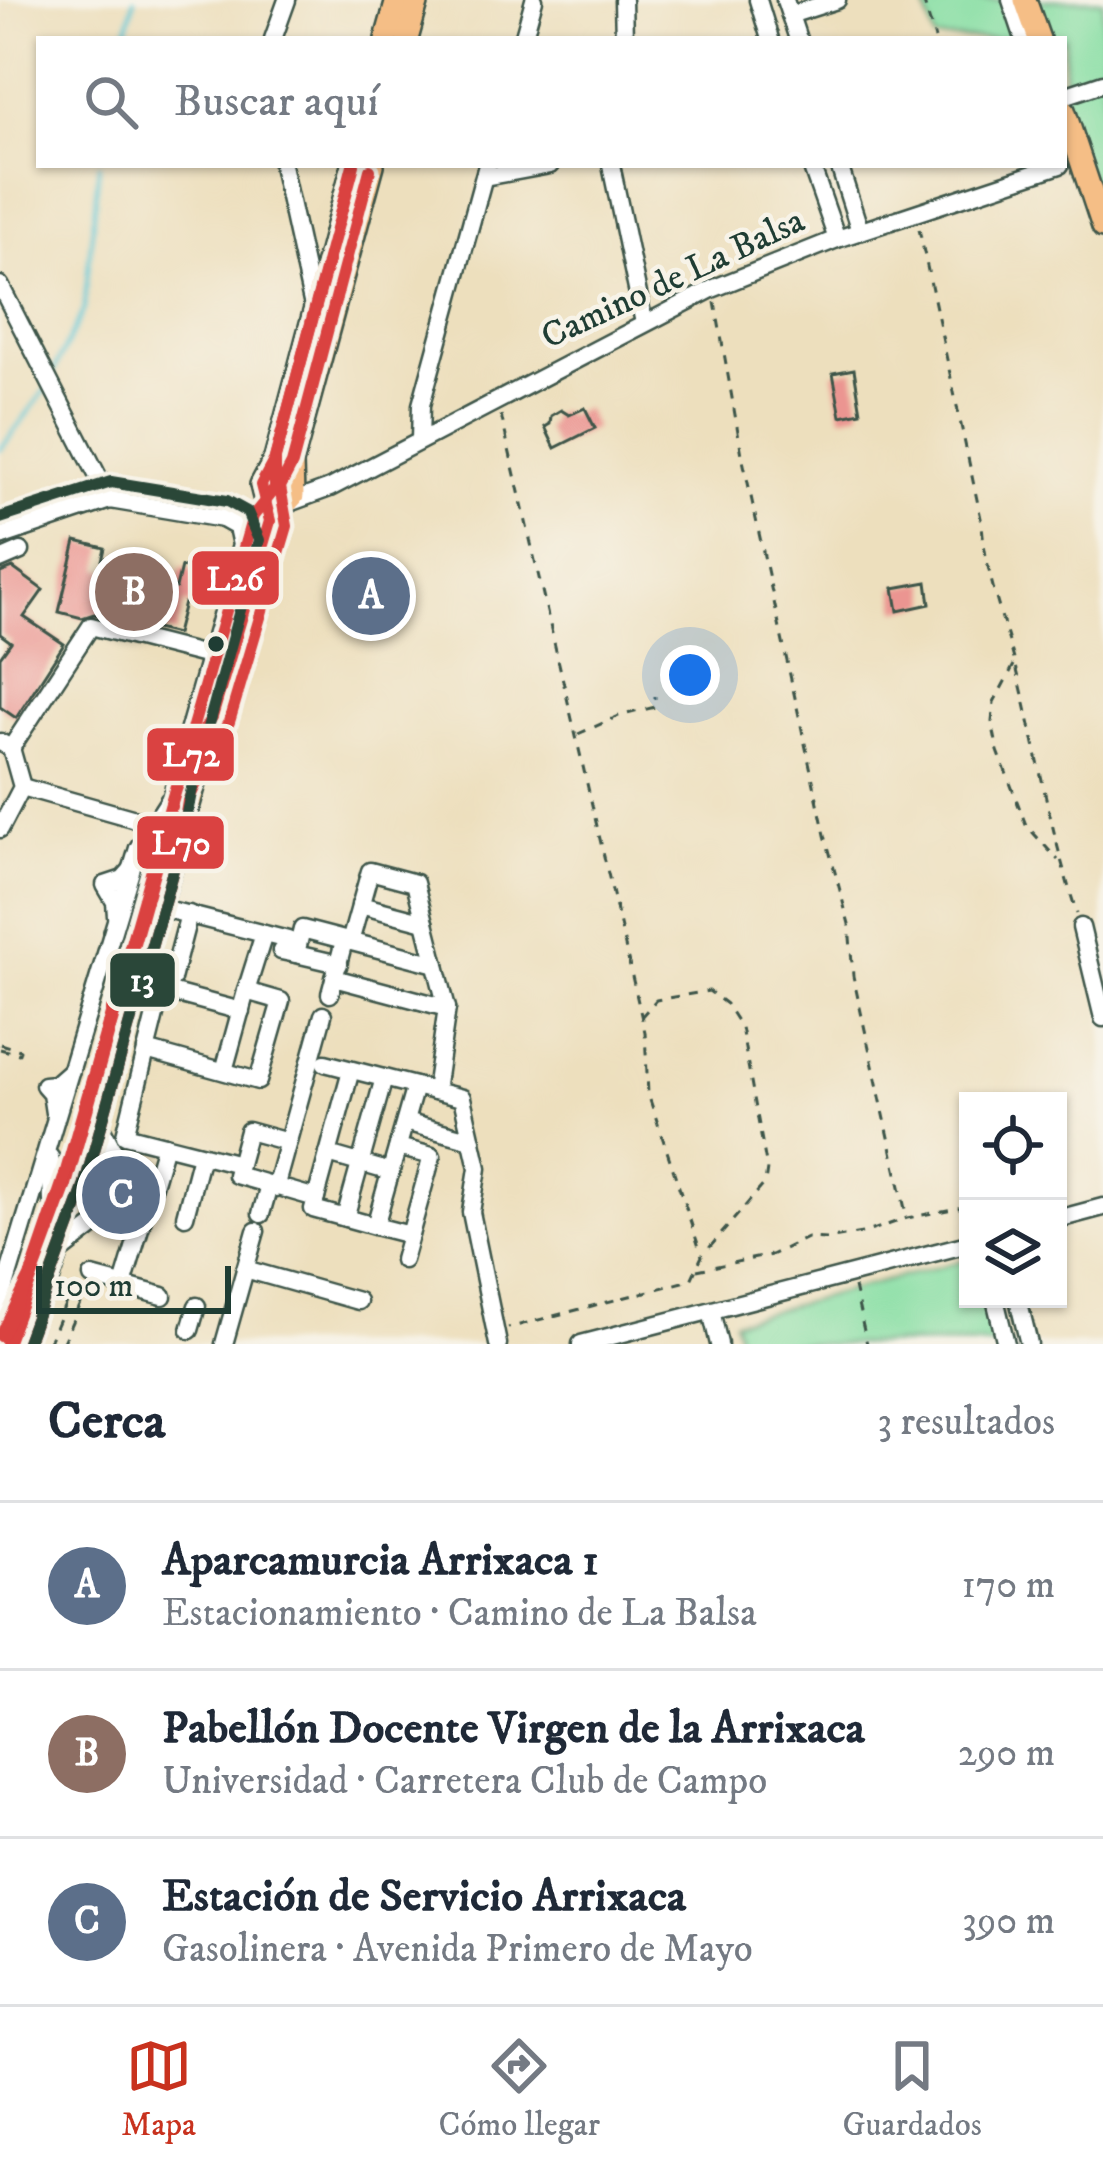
<!DOCTYPE html>
<html lang="es">
<head>
<meta charset="utf-8">
<style>
	:root { --surface:#fff; --page:#f6f6f7; --text:#1f2937; --muted:#747a83; --line:#e0e1e3; --accent:#c8321e }
	body { margin:0; font-family:"IM FELL DW Pica",serif; background:var(--page); color:var(--text) }
	.controls { position:absolute; right:36px; bottom:36px; display:grid; overflow:hidden; border-radius:0px; box-shadow:0 3px 9px #0004 }
	.controls button { width:108px; height:108px; display:grid; place-items:center; padding:0; border:0; border-bottom:3px solid var(--line); background:var(--surface); color:var(--text); font:60px sans-serif }
	.scale { position:absolute; left:36px; bottom:30px; width:195px; box-sizing:border-box; padding-left:12px; border:6px solid #1f3d34; border-top:0; font-size:33px; line-height:42px; white-space:nowrap; color:#1f3d34; -webkit-text-stroke:9px #f7f3e8; paint-order:stroke }
	.you { position:absolute; left:690px; top:675px; width:42px; height:42px; margin:-30px; border:9px solid #fff; border-radius:50%; background:#1a73e8; box-shadow:0 0 0 18px #1a73e833 }
	.badge { display:grid; place-items:center; width:78px; height:78px; border-radius:50%; background:var(--accent); color:#fff; font-size:39px; font-weight:700 }
	.pin { position:absolute; translate:-50% -50%; border:6px solid #fff; box-shadow:0 3px 12px #0006 }
	.list { margin:0; padding:0; list-style:none }
	h2 { display:flex; justify-content:space-between; align-items:center; height:156px; margin:0; padding:0 48px; font-size:51px }
	h2 small { font-size:39px; font-weight:400; color:var(--muted) }
	.list li { display:grid; grid-template-columns:78px 1fr auto; gap:36px; align-items:center; box-sizing:border-box; height:168px; padding:0 48px; border-top:3px solid var(--line) }
	.list b { display:block; font-size:45px; white-space:nowrap }
	.list p { margin:0; font-size:39px; white-space:nowrap; color:var(--muted) }
	.list em { font-size:39px; font-style:normal; color:var(--muted) }
	.icon { flex:none; width:66px; height:66px; fill:none; stroke:currentColor; stroke-width:2; stroke-linecap:round; stroke-linejoin:round }
	.map { position:relative; flex:none; width:1103px; height:1344px; overflow:hidden }
	.search { position:absolute; background:var(--surface); box-shadow:0 3px 9px #0004; left:36px; right:36px; top:36px; height:132px; display:flex; align-items:center; gap:30px; box-sizing:border-box; padding:0 42px; border-radius:0px; color:var(--muted); font-size:45px }
	.sheet { height:660px; background:var(--surface) }
	nav { display:flex; justify-content:space-around; align-items:center; box-sizing:border-box; height:168px; border-top:3px solid var(--line); background:var(--surface); font-size:33px; color:var(--muted) }
	nav a { display:grid; justify-items:center; gap:6px }
	nav .on { color:var(--accent) }
	.map>svg:first-child { display:block }
	.green { fill:#85dea3; stroke:#528e6c; stroke-width:3 }
	.lines { fill:none; stroke-linecap:round; stroke-linejoin:round }
	.stream { stroke:#5cc7d5; stroke-width:4.5 }
	.building { fill:#eb9591 }
	.minor-casing { stroke:#3e5549; stroke-width:21 }
	.major-casing { stroke:#3e5549; stroke-width:26 }
	.path { stroke:#3e5549; stroke-width:3; stroke-dasharray:9 9; stroke-linecap:butt }
	.minor { stroke:#fff; stroke-width:16 }
	.major { stroke:#f5be86; stroke-width:21 }
	.bus-1-casing { stroke:#f7f3e8; stroke-width:21 }
	.bus-2-casing { stroke:#f7f3e8; stroke-width:21 }
	.bus-3-casing { stroke:#f7f3e8; stroke-width:21 }
	.bus-4-casing { stroke:#f7f3e8; stroke-width:21 }
	.bus-1 { stroke:#da4241; stroke-width:12 }
	.bus-2 { stroke:#da4241; stroke-width:12 }
	.bus-3 { stroke:#da4241; stroke-width:12 }
	.bus-4 { stroke:#2a4739; stroke-width:12 }
	.bus-dot { fill:#1f3d34; stroke:#f7f3e8; stroke-width:4.5 }
	.labels { text-anchor:middle; dominant-baseline:central; stroke-width:9; stroke-linejoin:round; paint-order:stroke }
	.street-label { font-size:36px; fill:#1f3d34; stroke:#f7f3e8 }
	.line-badge { stroke:#f7f3e8; stroke-width:4.5 }
	.badge-label { font-size:33px; text-anchor:middle; font-weight:bold; fill:#fff }
</style>
</head>
<body>
<div class="map">
<svg width="1103" height="1344" viewBox="0 0 1103 1344">
	<rect width="100%" height="100%" fill="#f7f3e8"/>
	<filter id="ink" filterUnits="userSpaceOnUse"><feTurbulence type="fractalNoise" baseFrequency=".00833" numOctaves="2"/><feDisplacementMap in="SourceGraphic" scale="24" xChannelSelector="R" yChannelSelector="G"/><feConvolveMatrix kernelMatrix="1 2 1 2 8 2 1 2 1" color-interpolation-filters="sRGB"/></filter>
	<filter id="wash" filterUnits="userSpaceOnUse"><feTurbulence type="fractalNoise" baseFrequency=".004" numOctaves="4" result="noise"/><feDisplacementMap in="SourceGraphic" scale="48" xChannelSelector="R" yChannelSelector="G"/><feGaussianBlur stdDeviation="2.7" result="paint"/><feColorMatrix in="noise" values="0 0 0 0 0 0 0 0 0 0 0 0 0 0 0 0 0 1.4 0 .05"/><feComposite in="paint" operator="in"/></filter>
	<g filter="url(#wash)">
		<rect width="100%" height="100%" fill="#eddfbd"/>
		<g class="green">
			<polygon points="923,0 1011,0 1024,39 935,39"/>
			<polygon points="1025,0 1103,0 1103,226 1064,110 1064,39 1039,39"/>
			<polygon points="968,1259 968,1299 987,1299 998,1344 740,1344 734,1321"/>
		</g>
		<g class="lines">
			<g class="stream">
				<polyline points="125,39 134,0"/>
				<polyline points="53,373 84,309 99,165"/>
				<polyline points="0,450 46,389"/>
			</g>
		</g>
		<g id="blocks">
			<g class="building">
				<polygon points="854,369 861,412 841,416 833,373"/>
				<polygon points="585,408 595,428 555,448 545,427 550,424 551,416 561,410 569,415"/>
				<polygon points="76,541 105,548 100,569 123,575 128,554 158,561 152,582 176,588 181,567 209,573 201,608 184,603 176,634 94,614 82,618 59,612"/>
				<polygon points="13,568 43,590 24,617 64,644 16,718 0,707 0,657 11,642 0,634 0,573"/>
				<polygon points="927,582 930,604 898,611 894,588"/>
			</g>
		</g>
	</g>
	<g filter="url(#ink)">
		<use href="#blocks" fill-opacity="0" stroke="#3e5549" stroke-width="3"/>
		<g class="lines">
			<defs>
				<g id="minor">
					<polyline points="623,0 624,39"/>
					<polyline points="758,0 770,39"/>
					<polyline points="785,0 798,39"/>
					<polyline points="1011,0 1024,39"/>
					<polyline points="790,15 837,0"/>
					<polyline points="273,39 287,0"/>
					<polyline points="523,39 534,0"/>
					<polyline points="1064,96 1103,83"/>
					<polyline points="282,165 314,311"/>
					<polyline points="611,165 644,323"/>
					<polyline points="811,165 837,239"/>
					<polyline points="839,165 860,231"/>
					<polyline points="484,177 550,165"/>
					<polyline points="0,285 110,500"/>
					<polyline points="420,440 421,405 487,165"/>
					<polyline points="289,503 330,488 712,289 837,239 1060,165"/>
					<polyline points="0,537 110,500 241,522 270,506"/>
					<polyline points="0,560 21,551"/>
					<polyline points="0,742 11,748 22,787 0,829"/>
					<polyline points="11,748 91,626 205,655"/>
					<polyline points="22,787 146,822 156,820"/>
					<polyline points="360,905 425,922"/>
					<polyline points="158,907 288,940 281,951 296,954 302,929 436,964"/>
					<polyline points="189,914 172,979 158,1003 125,1135 239,1164"/>
					<polyline points="116,916 115,902 105,885 123,879 131,870"/>
					<polyline points="1081,927 1103,1018"/>
					<polyline points="350,942 370,871 415,883 447,1008 435,1091"/>
					<polyline points="296,954 339,964"/>
					<polyline points="334,978 447,1008"/>
					<polyline points="166,991 241,1011"/>
					<polyline points="246,991 264,934"/>
					<polyline points="330,994 344,941"/>
					<polyline points="146,1050 258,1081 281,1001 246,991 224,1071"/>
					<polyline points="325,1063 462,1098 478,1168 471,1212 498,1344"/>
					<polyline points="54,1113 51,1093 44,1085 55,1084 71,1070"/>
					<polyline points="98,1121 125,1173"/>
					<polyline points="405,1122 472,1140"/>
					<polyline points="288,1142 248,1131 236,1175 316,1198 313,1209 375,1226"/>
					<polyline points="398,1147 432,1156 410,1235 375,1226 415,1086"/>
					<polyline points="328,1154 391,1172"/>
					<polyline points="50,1157 52,1201 61,1211"/>
					<polyline points="275,1188 323,1015"/>
					<polyline points="316,1198 351,1070"/>
					<polyline points="261,1214 269,1186"/>
					<polyline points="185,1216 201,1155"/>
					<polyline points="345,1218 384,1078"/>
					<polyline points="1058,1219 1103,1207"/>
					<polyline points="58,1254 120,1206"/>
					<polyline points="403,1260 410,1235"/>
					<polyline points="245,1269 358,1301"/>
					<polyline points="92,1277 163,1296"/>
					<polyline points="123,1285 165,1145"/>
					<polyline points="995,1299 1006,1344"/>
					<polyline points="1018,1299 1029,1344"/>
					<polyline points="0,1303 138,848 169,800"/>
					<polyline points="711,1311 719,1344"/>
					<polyline points="0,1328 15,1299"/>
					<polyline points="190,1330 197,1306"/>
					<polyline points="8,1343 66,1185 165,833 177,771 241,545 237,527 221,518"/>
					<polyline points="224,1344 256,1231"/>
					<polyline points="581,1344 968,1244"/>
				</g>
				<g id="major">
					<polyline points="1025,0 1039,39"/>
					<polyline points="386,39 397,0"/>
					<polyline points="407,39 418,0"/>
					<polyline points="1064,110 1103,227"/>
					<polyline points="270,521 261,485 275,459 353,165"/>
					<polyline points="17,1344 47,1284 81,1183 270,521 293,496 292,463 373,165"/>
				</g>
			</defs>
			<use href="#minor" class="minor-casing"/>
			<use href="#major" class="major-casing"/>
			<g class="path">
				<polyline points="923,0 935,39"/>
				<path d="M 919,229 L 982,523 C 985,576 1006,626 1019,678 C 1038,757 1052,837 1077,914"/>
				<polyline points="715,302 743,460 825,835 849,924 853,976 907,1218"/>
				<polyline points="501,415 645,1032 648,1094 702,1256 691,1280 508,1328"/>
				<polyline points="1014,665 994,702 992,722 998,751 1026,825 1058,860"/>
				<polyline points="578,734 619,716 655,707 655,696"/>
				<polyline points="641,1017 656,1000 709,991 726,1004 741,1027 767,1169 765,1183 704,1254"/>
				<polyline points="0,1044 20,1050 19,1054 0,1049"/>
				<polyline points="697,1270 771,1255 807,1238 827,1239 867,1232 907,1218 968,1206"/>
				<polyline points="854,1287 867,1344"/>
				<polyline points="48,1344 76,1279"/>
				<polyline points="62,1344 86,1290"/>
			</g>
			<use href="#minor" class="minor"/>
			<use href="#major" class="major"/>
			<defs>
				<path id="bus-1" d="M 7,1344 L 66,1185 L 165,833 C 172,790 188,754 212,717 L 270,521 L 261,485 L 275,459 L 353,165"/>
				<polyline id="bus-2" points="26,1344 83,1190 182,838 188,801 210,753 229,722 287,526 280,487 292,464 370,170"/>
				<polyline id="bus-3" points="1,1336 30,1277 64,1178 253,516 275,489 275,458 354,165"/>
				<polyline id="bus-4" points="0,518 111,482 227,501 247,512 259,540 193,783 182,838 83,1190 26,1344"/>
			</defs>
			<use href="#bus-1" class="bus-1-casing"/>
			<use href="#bus-2" class="bus-2-casing"/>
			<use href="#bus-3" class="bus-3-casing"/>
			<use href="#bus-4" class="bus-4-casing"/>
			<use href="#bus-1" class="bus-1"/>
			<use href="#bus-2" class="bus-2"/>
			<use href="#bus-3" class="bus-3"/>
			<use href="#bus-4" class="bus-4"/>
		</g>
	</g>
	<circle class="bus-dot" cx="216" cy="644" r="10"/>
	<g class="labels">
		<g class="street-label">
			<text transform="translate(673 279) rotate(-25)">Camino de La Balsa</text>
		</g>
	</g>
	<g class="line-badge">
		<rect x="190" y="549" width="91" height="58" rx="12" fill="#da4241"/>
		<rect x="145" y="726" width="91" height="57" rx="12" fill="#da4241"/>
		<rect x="135" y="814" width="91" height="57" rx="12" fill="#da4241"/>
		<rect x="108" y="951" width="69" height="58" rx="12" fill="#2a4739"/>
	</g>
	<g class="badge-label">
		<text x="235" y="590">L26</text>
		<text x="191" y="766">L72</text>
		<text x="181" y="854">L70</text>
		<text x="142" y="991">13</text>
	</g>
</svg>
<div class="controls">
<button><svg class="icon" aria-label="locate" viewBox="0 0 24 24"><circle cx="12" cy="12" r="6"/><path d="M12 2v4M12 18v4M2 12h4M18 12h4"/></svg></button>
<button><svg class="icon" aria-label="layers" viewBox="0 0 24 24"><path d="M12 4l9 5-9 5-9-5zM3 14l9 5 9-5"/></svg></button>
</div>
<div class="scale">100 m</div>
<div class="you"></div>
<div class="pin badge" style="left:371px;top:596px;background:#5c6f8a">A</div>
<div class="pin badge" style="left:134px;top:592px;background:#8d6e63">B</div>
<div class="pin badge" style="left:121px;top:1195px;background:#5c6f8a">C</div>
<div class="search"><svg class="icon" aria-label="search" viewBox="0 0 24 24"><circle cx="10" cy="10" r="6"/><path d="M15 15l6 6"/></svg>Buscar aquí</div>
</div>
<section class="sheet">
<h2>Cerca<small>3 resultados</small></h2>
<ul class="list">
<li><span class="badge" style="background:#5c6f8a">A</span><div><b>Aparcamurcia Arrixaca 1</b><p>Estacionamiento · Camino de La Balsa</p></div><em>170 m</em></li>
<li><span class="badge" style="background:#8d6e63">B</span><div><b>Pabellón Docente Virgen de la Arrixaca</b><p>Universidad · Carretera Club de Campo</p></div><em>290 m</em></li>
<li><span class="badge" style="background:#5c6f8a">C</span><div><b>Estación de Servicio Arrixaca</b><p>Gasolinera · Avenida Primero de Mayo</p></div><em>390 m</em></li>
</ul>
</section>
<nav>
<a class="on"><svg class="icon" aria-label="map" viewBox="0 0 24 24"><path d="M3 6l6-2 6 2 6-2v14l-6 2-6-2-6 2zM9 4v14M15 6v14"/></svg>Mapa</a>
<a><svg class="icon" aria-label="directions" viewBox="0 0 24 24"><path d="M12 3l9 9-9 9-9-9zM9 14v-3h6M13 9l2 2-2 2"/></svg>Cómo llegar</a>
<a><svg class="icon" aria-label="saved" viewBox="0 0 24 24"><path d="M7 4h10v16l-5-4-5 4z"/></svg>Guardados</a>
</nav>
</body>
</html>
